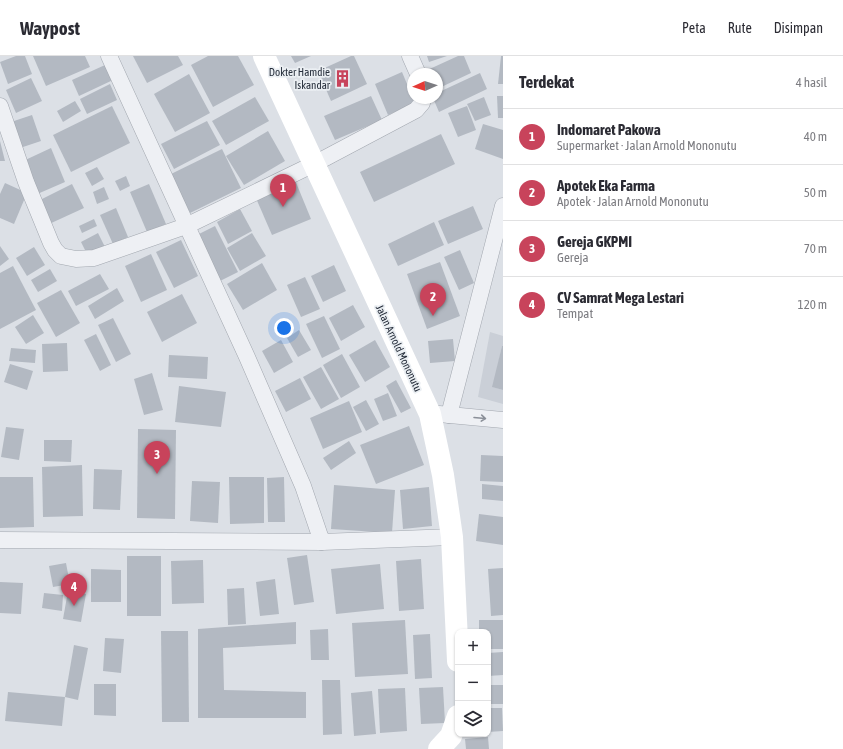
<!DOCTYPE html>
<html lang="id">
<head>
<meta charset="utf-8">
<style>
	:root { --surface:#fff; --page:#f7f7f7; --text:#2b2b33; --muted:#7c7c81; --line:#e1e1e2; --accent:#c8435b }
	body { margin:0; font-family:"Asap Condensed",sans-serif; background:var(--page); color:var(--text) }
	.controls { position:absolute; right:12px; bottom:12px; display:grid; overflow:hidden; border-radius:8px; box-shadow:0 1px 3px #0004 }
	.controls button { width:36px; height:36px; display:grid; place-items:center; padding:0; border:0; border-bottom:1px solid var(--line); background:var(--surface); color:var(--text); font:20px sans-serif }
	.compass { position:absolute; left:407px; top:12px; width:36px; height:36px; border-radius:50%; background:var(--surface); box-shadow:0 1px 3px #0004; rotate:267deg }
	.you { position:absolute; left:284px; top:272px; width:14px; height:14px; margin:-10px; border:3px solid #fff; border-radius:50%; background:#1a73e8; box-shadow:0 0 0 6px #1a73e833 }
	.badge { display:grid; place-items:center; width:26px; height:26px; border-radius:50%; background:var(--accent); color:#fff; font-size:13px; font-weight:700 }
	.pin { position:absolute; translate:-50% -33px; filter:drop-shadow(0 1px 2px #0008) }
	.pin::after { content:''; position:absolute; top:21px; width:14px; height:12px; background:inherit; clip-path:polygon(0 0,100% 0,50% 100%) }
	.list { margin:0; padding:0; list-style:none }
	h2 { display:flex; justify-content:space-between; align-items:center; height:52px; margin:0; padding:0 16px; font-size:17px }
	h2 small { font-size:13px; font-weight:400; color:var(--muted) }
	.list li { display:grid; grid-template-columns:26px 1fr auto; gap:12px; align-items:center; box-sizing:border-box; height:56px; padding:0 16px; border-top:1px solid var(--line) }
	.list b { display:block; font-size:15px; white-space:nowrap }
	.list p { margin:0; font-size:13px; white-space:nowrap; color:var(--muted) }
	.list em { font-size:13px; font-style:normal; color:var(--muted) }
	.icon { flex:none; width:22px; height:22px; fill:none; stroke:currentColor; stroke-width:2; stroke-linecap:round; stroke-linejoin:round }
	.map { position:relative; flex:none; width:503px; height:693px; overflow:hidden }
	header { display:flex; align-items:center; gap:24px; box-sizing:border-box; height:56px; padding:0 20px; background:var(--surface); border-bottom:1px solid var(--line) }
	header strong { font-size:19px }
	nav { display:flex; gap:22px; margin-inline-start:auto; font-size:14px }
	main { display:flex }
	aside { flex:1; background:var(--surface) }
	.map>svg:first-child { display:block }
	.built { fill:#cacfd7 }
	.building { fill:#b3b9c2 }
	.lines { fill:none; stroke-linecap:round; stroke-linejoin:round }
	.street-casing { stroke:#a2a7af; stroke-width:17 }
	.street { stroke:#eef0f4; stroke-width:16 }
	.secondary { stroke:#fff; stroke-width:22 }
	.oneway { stroke:#8a8f98 }
	.labels { text-anchor:middle; dominant-baseline:central; stroke-width:3.5; stroke-linejoin:round; paint-order:stroke }
	.poi-label { font-size:11px; fill:#262e3b; stroke:#ebeff3; text-anchor:end }
	.street-label { font-size:11px; fill:#262e3b; stroke:#ebeff3 }
</style>
</head>
<body>
<header>
<strong>Waypost</strong>
<nav><a>Peta</a><a>Rute</a><a>Disimpan</a></nav>
</header>
<main>
<div class="map">
<svg width="503" height="693" viewBox="0 0 503 693">
	<rect width="100%" height="100%" fill="#dce0e6"/>
	<polygon class="built" points="490,276 503,280 503,290 502,290 493,331 503,334 503,348 478,341"/>
	<g class="building">
		<polygon points="16,0 25,0 32,18 8,28 0,6"/>
		<polygon points="33,0 85,0 90,11 46,30"/>
		<polygon points="133,0 178,0 183,9 147,27"/>
		<polygon points="208,0 238,0 254,29 213,51 191,9"/>
		<polygon points="291,0 311,0 295,7"/>
		<polygon points="351,0 354,0 367,28 331,45 318,15"/>
		<polygon points="427,0 447,0 429,6"/>
		<polygon points="458,0 464,0 471,17 437,33 437,18 424,18 423,16"/>
		<polygon points="501,0 503,0 503,28 498,28"/>
		<polygon points="105,9 113,24 79,40 72,24"/>
		<polygon points="402,16 415,47 388,59 375,28"/>
		<polygon points="480,17 487,33 439,56 433,42 437,42 437,37"/>
		<polygon points="189,18 210,57 175,76 154,38"/>
		<polygon points="31,22 42,45 16,57 6,34"/>
		<polygon points="110,28 117,44 87,58 80,43"/>
		<polygon points="371,40 382,64 335,84 324,60"/>
		<polygon points="497,40 503,40 503,62 498,62"/>
		<polygon points="255,41 269,65 226,89 212,65"/>
		<polygon points="484,41 491,59 475,65 467,48"/>
		<polygon points="75,45 81,55 63,66 57,55"/>
		<polygon points="112,50 130,87 71,116 53,79"/>
		<polygon points="467,50 476,74 458,81 448,57"/>
		<polygon points="32,59 41,85 20,92 11,66"/>
		<polygon points="207,65 220,89 174,113 161,88"/>
		<polygon points="483,68 503,74 503,103 475,93"/>
		<polygon points="268,75 285,105 244,129 226,100"/>
		<polygon points="441,78 455,108 374,146 360,116"/>
		<polygon points="0,85 5,105 0,105"/>
		<polygon points="51,92 65,126 35,139 21,106"/>
		<polygon points="222,93 241,132 190,157 171,118"/>
		<polygon points="97,111 104,123 92,130 85,117"/>
		<polygon points="126,120 130,130 120,135 115,125"/>
		<polygon points="295,124 311,163 272,179 255,140"/>
		<polygon points="5,127 27,137 14,168 0,162 0,138"/>
		<polygon points="72,128 84,152 47,169 36,146"/>
		<polygon points="149,128 166,168 147,176 130,136"/>
		<polygon points="104,131 109,143 97,148 93,136"/>
		<polygon points="473,150 483,173 448,188 438,165"/>
		<polygon points="116,152 128,181 113,188 100,159"/>
		<polygon points="240,153 252,175 228,188 217,166"/>
		<polygon points="94,163 97,170 82,177 79,170"/>
		<polygon points="434,166 444,189 398,210 388,188"/>
		<polygon points="215,170 238,216 220,225 197,179"/>
		<polygon points="98,177 105,191 88,200 81,186"/>
		<polygon points="252,177 266,200 240,215 227,192"/>
		<polygon points="181,184 198,220 174,232 156,196"/>
		<polygon points="0,190 9,203 0,210"/>
		<polygon points="34,191 45,209 27,220 16,202"/>
		<polygon points="460,194 474,227 459,234 444,201"/>
		<polygon points="151,198 167,234 141,246 125,210"/>
		<polygon points="440,206 460,260 427,273 407,218"/>
		<polygon points="262,207 277,234 243,254 227,228"/>
		<polygon points="334,209 346,235 323,246 311,220"/>
		<polygon points="13,210 36,254 0,273 0,217"/>
		<polygon points="50,213 57,225 38,236 31,224"/>
		<polygon points="100,218 109,233 76,250 68,235"/>
		<polygon points="305,221 320,253 301,261 287,229"/>
		<polygon points="117,232 124,245 95,263 88,250"/>
		<polygon points="61,234 80,267 56,281 37,247"/>
		<polygon points="182,238 197,267 162,286 147,256"/>
		<polygon points="353,249 365,271 341,285 329,262"/>
		<polygon points="33,259 44,277 26,288 15,271"/>
		<polygon points="324,260 340,293 322,302 306,268"/>
		<polygon points="113,262 131,298 116,306 98,269"/>
		<polygon points="299,274 311,294 298,301 287,282"/>
		<polygon points="96,278 111,309 100,315 84,284"/>
		<polygon points="453,283 455,305 430,307 428,285"/>
		<polygon points="281,284 293,306 274,317 262,295"/>
		<polygon points="375,284 390,311 365,326 349,299"/>
		<polygon points="67,287 68,315 43,316 42,288"/>
		<polygon points="502,290 503,290 503,334 492,331"/>
		<polygon points="11,292 36,294 35,307 9,305"/>
		<polygon points="342,298 360,331 341,342 323,309"/>
		<polygon points="169,299 208,301 207,323 168,321"/>
		<polygon points="10,308 33,315 27,334 4,326"/>
		<polygon points="321,311 339,343 321,353 303,321"/>
		<polygon points="152,317 163,354 144,359 134,323"/>
		<polygon points="300,322 311,343 286,356 275,335"/>
		<polygon points="396,324 411,352 401,357 386,330"/>
		<polygon points="179,330 226,336 221,371 175,366"/>
		<polygon points="388,337 397,360 383,365 374,343"/>
		<polygon points="366,344 379,368 366,375 353,351"/>
		<polygon points="349,345 362,376 323,393 310,362"/>
		<polygon points="409,370 424,409 376,428 360,389"/>
		<polygon points="6,371 24,373 19,404 1,401"/>
		<polygon points="138,373 176,374 175,463 137,462"/>
		<polygon points="44,384 72,384 71,406 44,405"/>
		<polygon points="349,385 356,397 331,414 323,402"/>
		<polygon points="481,399 503,400 503,426 480,425"/>
		<polygon points="82,409 83,460 43,461 42,411"/>
		<polygon points="94,413 122,414 120,454 93,453"/>
		<polygon points="0,421 33,421 34,471 0,472"/>
		<polygon points="229,421 264,421 264,467 230,468"/>
		<polygon points="284,421 285,466 268,466 267,422"/>
		<polygon points="192,425 220,426 218,467 190,465"/>
		<polygon points="482,428 503,430 503,445 482,443"/>
		<polygon points="334,429 395,434 392,477 331,473"/>
		<polygon points="429,431 432,470 403,473 400,434"/>
		<polygon points="479,458 503,461 503,489 476,485"/>
		<polygon points="307,499 314,546 294,549 287,502"/>
		<rect x="127" y="500" width="34" height="60"/>
		<polygon points="421,503 424,553 399,555 396,505"/>
		<polygon points="203,504 204,547 172,548 171,505"/>
		<polygon points="66,507 70,528 53,531 49,510"/>
		<polygon points="380,508 384,553 336,558 331,513"/>
		<polygon points="503,512 503,559 491,560 488,513"/>
		<polygon points="91,513 121,514 121,546 91,546"/>
		<polygon points="275,523 279,558 260,560 256,526"/>
		<polygon points="0,526 23,527 21,558 0,557"/>
		<polygon points="244,532 246,568 228,569 227,533"/>
		<polygon points="68,535 86,538 81,566 63,563"/>
		<polygon points="44,537 63,539 62,555 42,552"/>
		<polygon points="405,564 408,618 355,621 352,567"/>
		<polygon points="479,564 503,564 503,593 488,593 488,576 479,576"/>
		<polygon points="296,566 296,588 223,592 224,634 306,636 306,662 198,662 198,573"/>
		<polygon points="328,573 329,604 311,604 310,574"/>
		<polygon points="161,575 188,575 189,666 162,666"/>
		<polygon points="430,578 432,622 415,623 413,579"/>
		<polygon points="105,582 124,583 121,617 103,615"/>
		<polygon points="74,589 88,592 78,644 65,641"/>
		<polygon points="503,596 503,619 488,620 488,597"/>
		<polygon points="322,624 340,624 342,678 323,679"/>
		<polygon points="94,628 116,628 116,660 94,659"/>
		<rect x="488" y="629" width="15" height="19"/>
		<polygon points="443,631 445,667 421,668 419,632"/>
		<polygon points="405,632 407,675 380,677 378,633"/>
		<polygon points="372,635 376,678 354,680 351,637"/>
		<polygon points="8,636 65,641 62,670 5,665"/>
		<polygon points="488,652 502,652 503,675 488,676"/>
		<polygon points="488,681 489,693 466,693 465,683"/>
	</g>
	<g class="lines">
		<defs>
			<g id="street">
				<polyline points="109,0 247,301 303,430 322,486 452,481"/>
				<polyline points="410,0 418,18"/>
				<polyline points="0,50 26,126 51,187 55,194 61,200 76,203 94,202 186,170 314,108 416,54 422,47 423,42"/>
				<polyline points="439,358 503,364"/>
				<polyline points="449,359 503,150"/>
				<polyline points="0,484 322,486"/>
			</g>
		</defs>
		<use href="#street" class="street-casing"/>
		<use href="#street" class="street"/>
		<g class="secondary">
			<polyline points="264,0 430,358 443,419 452,481 458,605"/>
			<polyline points="439,693 451,680 458,660"/>
		</g>
	</g>
	<defs><path id="oneway-shaft" d="M-6 0H5M1.5-3L5.5 0L1.5 3" fill="none" stroke-width="1.6" stroke-linecap="round" stroke-linejoin="round"/></defs>
	<use class="oneway" href="#oneway-shaft" transform="translate(480 362) rotate(5)"/>
	<defs>
		<symbol id="building-bare" viewBox="-9 -9 18 18"><path d="M-4-6H4V6H1V3H-1V6H-4ZM-2.5-4.3h1.7v1.8h-1.7ZM.8-4.3h1.7v1.8H.8ZM-2.5-1h1.7V.8h-1.7ZM.8-1h1.7V.8H.8Z" fill="#c8435b" stroke="#ebeff3" stroke-width="2.5" paint-order="stroke"/></symbol>
	</defs>
	<g fill-rule="evenodd">
		<use href="#building-bare" x="330" y="10" width="25" height="25"/>
	</g>
	<g class="labels">
		<g class="poi-label">
			<text x="330" y="16">Dokter Hamdie<tspan x="330" dy="13">Iskandar</tspan></text>
		</g>
		<g class="street-label">
			<text transform="translate(399 292) rotate(65)">Jalan Arnold Mononutu</text>
		</g>
	</g>
</svg>
<div class="controls">
<button>+</button>
<button>−</button>
<button><svg class="icon" aria-label="layers" viewBox="0 0 24 24"><path d="M12 4l9 5-9 5-9-5zM3 14l9 5 9-5"/></svg></button>
</div>
<svg class="compass" viewBox="-18 -18 36 36"><path d="M0-13l5 13h-10z" fill="#e53935"/><path d="M0 13l5-13h-10z" fill="#7c7c81"/></svg>
<div class="you"></div>
<div class="pin badge" style="left:283px;top:151px">1</div>
<div class="pin badge" style="left:433px;top:260px">2</div>
<div class="pin badge" style="left:157px;top:418px">3</div>
<div class="pin badge" style="left:74px;top:550px">4</div>
</div>
<aside>
<h2>Terdekat<small>4 hasil</small></h2>
<ul class="list">
<li><span class="badge">1</span><div><b>Indomaret Pakowa</b><p>Supermarket · Jalan Arnold Mononutu</p></div><em>40 m</em></li>
<li><span class="badge">2</span><div><b>Apotek Eka Farma</b><p>Apotek · Jalan Arnold Mononutu</p></div><em>50 m</em></li>
<li><span class="badge">3</span><div><b>Gereja GKPMI</b><p>Gereja</p></div><em>70 m</em></li>
<li><span class="badge">4</span><div><b>CV Samrat Mega Lestari</b><p>Tempat</p></div><em>120 m</em></li>
</ul>
</aside>
</main>
</body>
</html>
